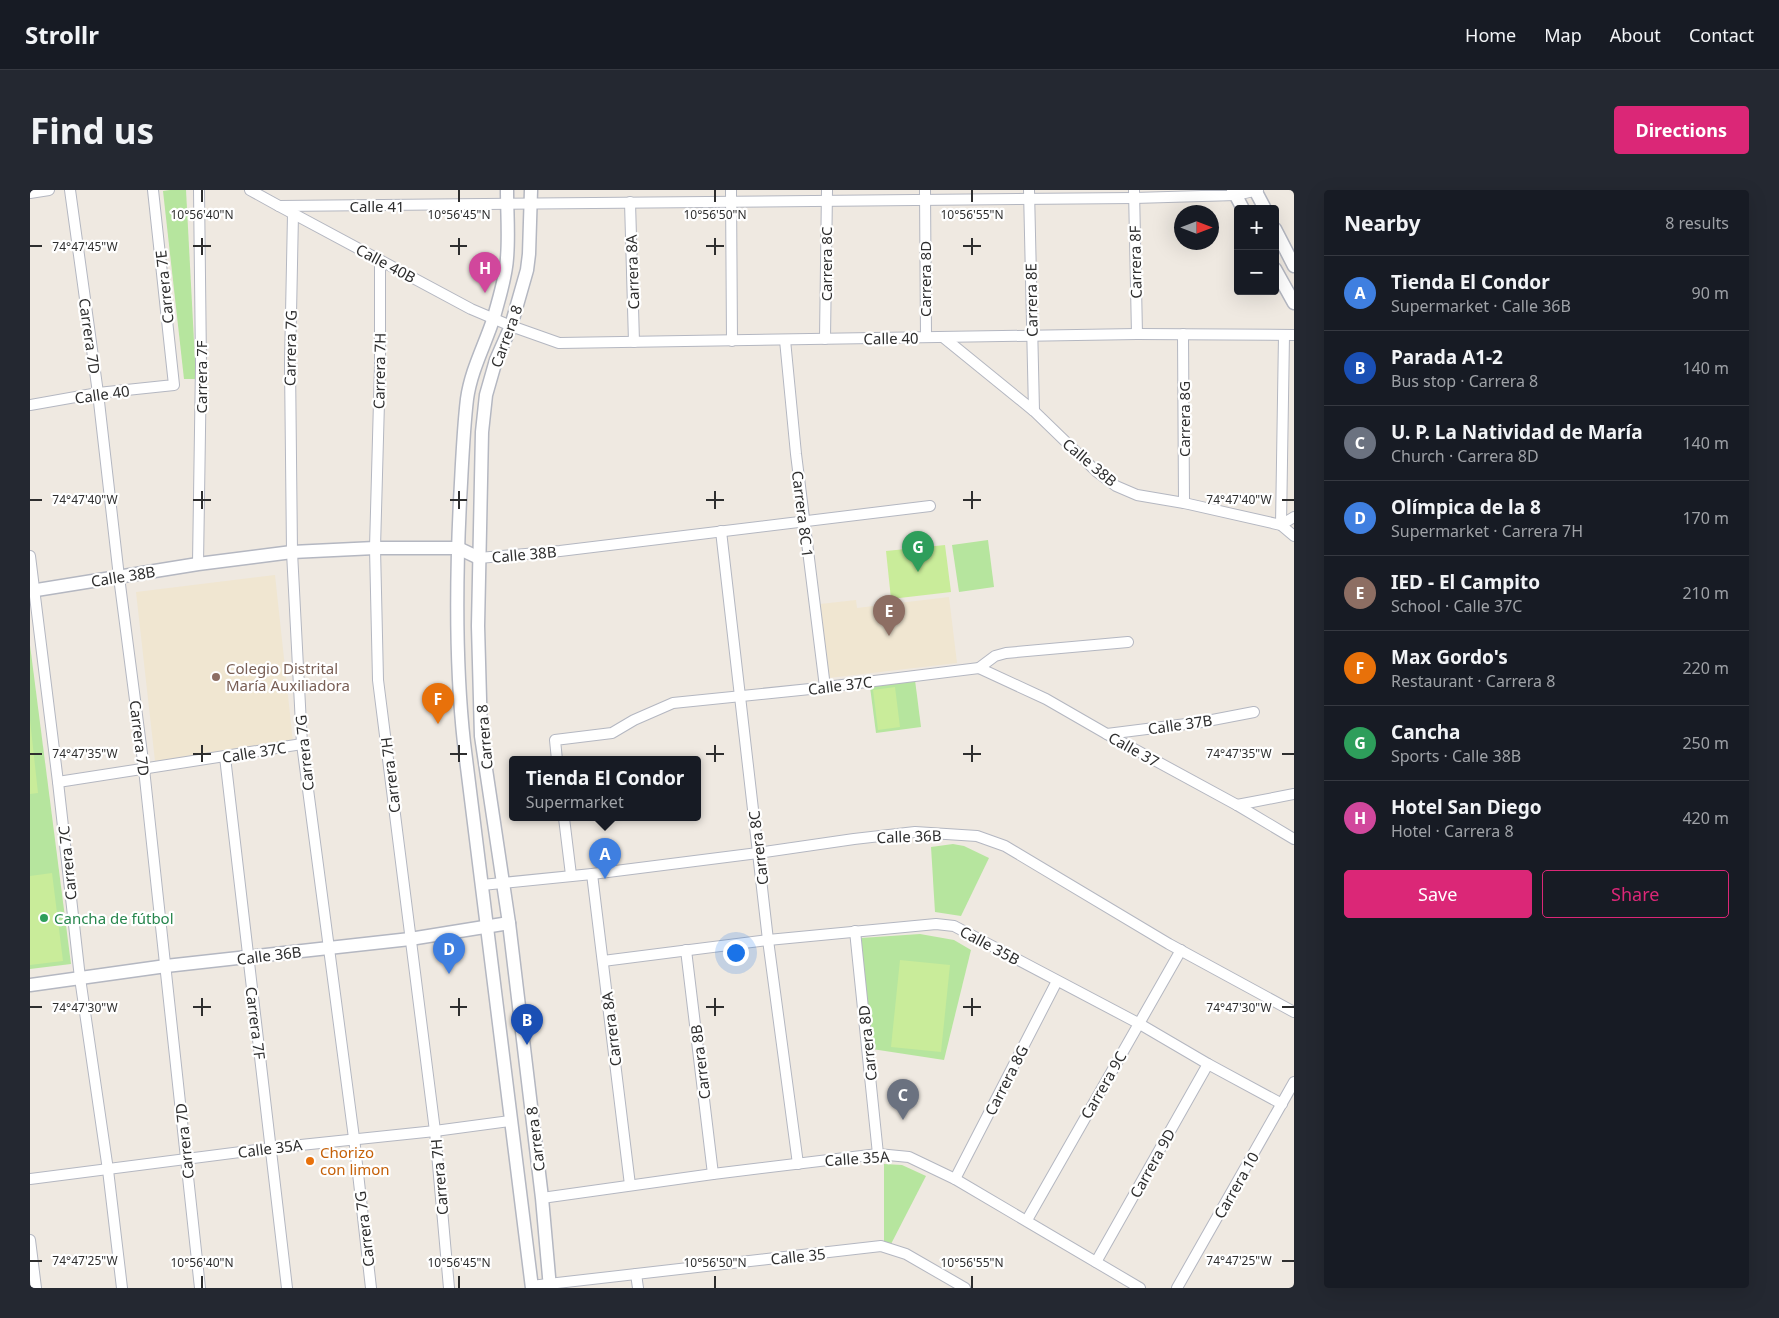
<!DOCTYPE html>
<html lang="en">
<head>
<meta charset="utf-8">
<style>
	:root { --surface:#171b24; --page:#242831; --text:#f1f3f6; --muted:#9ea1a6; --line:#363941; --accent:#db2777 }
	body { margin:0; font-family:"Noto Sans",sans-serif; background:var(--page); color:var(--text) }
	.controls { position:absolute; right:15px; top:15px; display:grid; overflow:hidden; border-radius:5px; box-shadow:0 5px 20px #0002 }
	.controls button { width:45px; height:45px; display:grid; place-items:center; padding:0; border:0; border-bottom:1px solid var(--line); background:var(--surface); color:var(--text); font:25px sans-serif }
	.compass { position:absolute; left:1144px; top:15px; width:45px; height:45px; border-radius:50%; background:var(--surface); box-shadow:0 5px 20px #0002; rotate:90deg }
	.you { position:absolute; left:705px; top:762px; width:18px; height:18px; margin:-12px; border:4px solid #fff; border-radius:50%; background:#1a73e8; box-shadow:0 0 0 8px #1a73e833 }
	.badge { display:grid; place-items:center; width:32px; height:32px; border-radius:50%; background:var(--accent); color:#fff; font-size:16px; font-weight:700 }
	.pin { position:absolute; translate:-50% -41px; filter:drop-shadow(0 1px 2px #0008) }
	.pin::after { content:''; position:absolute; top:26px; width:18px; height:15px; background:inherit; clip-path:polygon(0 0,100% 0,50% 100%) }
	.popup { position:absolute; left:479px; top:566px; width:192px; height:65px; box-sizing:border-box; display:grid; place-content:center; border-radius:5px; background:var(--surface); filter:drop-shadow(0 1px 4px #0005); font-size:16px; white-space:nowrap; color:var(--muted) }
	.popup b { font-size:19px; color:var(--text) }
	.popup::after { content:''; position:absolute; left:50%; top:100%; margin-left:-10px; border:10px solid transparent; border-top-color:var(--surface) }
	.list { margin:0; padding:0; list-style:none }
	h2 { display:flex; justify-content:space-between; align-items:center; height:65px; margin:0; padding:0 20px; font-size:21px }
	h2 small { font-size:16px; font-weight:400; color:var(--muted) }
	.list li { display:grid; grid-template-columns:32px 1fr auto; gap:15px; align-items:center; box-sizing:border-box; height:75px; padding:0 20px; border-top:1px solid var(--line) }
	.list b { display:block; font-size:19px; white-space:nowrap }
	.list p { margin:0; font-size:16px; white-space:nowrap; color:var(--muted) }
	.list em { font-size:16px; font-style:normal; color:var(--muted) }
	.actions { display:flex; gap:10px; padding:15px 20px }
	.actions a { flex:1; padding:11px 0; border:1px solid var(--accent); border-radius:5px; text-align:center; font-size:18px; color:var(--accent) }
	.actions .main { background:var(--accent); color:#fff }
	.map { position:relative; flex:none; width:1264px; height:1098px; overflow:hidden; border-radius:5px }
	header { display:flex; align-items:center; gap:30px; box-sizing:border-box; height:70px; padding:0 25px; background:var(--surface); border-bottom:1px solid var(--line) }
	header strong { font-size:24px }
	nav { display:flex; gap:28px; margin-inline-start:auto; font-size:18px }
	.intro { display:flex; align-items:center; justify-content:space-between; box-sizing:border-box; height:120px; padding:0 30px }
	h1 { margin:0; font-size:35px }
	.button { padding:12px 22px; border-radius:5px; background:var(--accent); color:#fff; font-size:18px; font-weight:700 }
	main { display:flex; gap:30px; padding:0 30px }
	aside { flex:1; background:var(--surface); border-radius:5px; box-shadow:0 5px 20px #0002 }
	.map>svg:first-child { display:block }
	.education { fill:#f0e6d1 }
	.green { fill:#b6e59e }
	.pitch { fill:#c9ec9a }
	.lines { fill:none; stroke-linecap:round; stroke-linejoin:round }
	.minor-casing { stroke:#b4b7c1; stroke-width:12 }
	.tertiary-casing { stroke:#b4b7c1; stroke-width:15 }
	.minor { stroke:#fff; stroke-width:10 }
	.tertiary { stroke:#fff; stroke-width:12 }
	.ticks { fill:none; stroke:#2e2e2e; stroke-width:2 }
	.education-dot { fill:#8d6e63; stroke:#fff; stroke-width:2 }
	.leisure-dot { fill:#2e9e5b; stroke:#fff; stroke-width:2 }
	.food-dot { fill:#e8710a; stroke:#fff; stroke-width:2 }
	.labels { text-anchor:middle; dominant-baseline:central; stroke-width:4.5; stroke-linejoin:round; paint-order:stroke }
	.street-label { font-size:15px; fill:#2e2e2e; stroke:#fff }
	.education-label { font-size:15px; fill:#785e54; stroke:#fff; text-anchor:start }
	.leisure-label { font-size:15px; fill:#27864d; stroke:#fff; text-anchor:start }
	.food-label { font-size:15px; fill:#c56008; stroke:#fff; text-anchor:start }
	.ticks-label { font-size:12px; text-anchor:middle; fill:#2e2e2e; stroke:#fff; stroke-width:4.5; stroke-linejoin:round; paint-order:stroke }
</style>
</head>
<body>
<header>
<strong>Strollr</strong>
<nav><a>Home</a><a>Map</a><a>About</a><a>Contact</a></nav>
</header>
<div class="intro"><h1>Find us</h1><a class="button">Directions</a></div>
<main>
<div class="map">
<svg width="1264" height="1098" viewBox="0 0 1264 1098">
	<rect width="100%" height="100%" fill="#efe9e1"/>
	<g class="education">
		<polygon points="245,385 263,552 125,571 106,402"/>
		<polygon points="919,407 927,473 799,488 790,414 826,410 827,418"/>
	</g>
	<g class="green">
		<polygon points="140,0 156,0 166,189 154,189 133,1"/>
		<polygon points="958,350 964,397 929,402 922,355"/>
		<polygon points="0,455 41,774 0,779"/>
		<polygon points="885,490 891,537 846,543 840,497"/>
		<polygon points="923,654 934,656 959,668 931,726 905,722 901,657"/>
		<polygon points="890,744 924,750 941,760 914,870 842,859 831,748"/>
		<polygon points="854,974 872,975 896,986 860,1056 854,1054"/>
	</g>
	<g class="pitch">
		<polygon points="915,355 921,402 861,409 856,361"/>
		<polygon points="865,497 870,537 848,540 843,500"/>
		<polygon points="0,530 8,603 0,604"/>
		<polygon points="22,683 33,771 0,775 0,686"/>
		<polygon points="870,770 920,775 911,862 861,857"/>
	</g>
	<g class="lines">
		<defs>
			<g id="minor">
				<polyline points="40,0 68,203 89,387 114,579 170,1098"/>
				<polyline points="220,0 249,16 1104,8 1206,5 1228,0"/>
				<polyline points="701,0 702,151"/>
				<polyline points="895,0 896,147"/>
				<polyline points="999,0 1004,221"/>
				<polyline points="1104,0 1107,144"/>
				<polyline points="0,3 19,0"/>
				<polyline points="600,12 604,152"/>
				<polyline points="249,16 441,119 481,136 529,153 1107,144 1264,145"/>
				<polyline points="263,24 260,174 262,362 272,554 324,948 341,1098"/>
				<polyline points="350,70 350,175 345,358 348,490 405,941 419,1098"/>
				<polyline points="1153,144 1154,313"/>
				<polyline points="913,147 1004,221 1067,282 1086,296 1107,305 1154,313 1251,335 1264,346"/>
				<polyline points="795,149 797,0"/>
				<polyline points="755,150 766,264 795,497"/>
				<polyline points="0,215 68,203 144,195 123,0"/>
				<polyline points="1251,335 1254,145"/>
				<polyline points="1251,335 1264,327"/>
				<polyline points="691,341 738,750 768,974"/>
				<polyline points="0,366 28,592 50,788 78,980 92,1098"/>
				<polyline points="449,368 530,361 900,316"/>
				<polyline points="168,374 171,174 169,0"/>
				<polyline points="949,478 1016,509 1082,547 1207,615 1264,649"/>
				<polyline points="1077,544 1172,532 1224,522"/>
				<polyline points="195,567 257,1098"/>
				<polyline points="527,570 525,550 582,543 604,530 643,513 780,499 949,478 965,466 976,463 1098,452"/>
				<polyline points="28,592 272,554"/>
				<polyline points="1207,615 1264,604"/>
				<polyline points="534,628 541,685"/>
				<polyline points="562,684 600,995"/>
				<polyline points="452,695 562,684 728,663 824,649 885,642 947,646 975,656 1139,754 1264,822"/>
				<polyline points="825,741 848,964"/>
				<polyline points="656,760 683,984"/>
				<polyline points="573,771 738,750 906,734 924,736 1108,833 1178,874 1252,914"/>
				<polyline points="0,989 242,958 405,941 480,931"/>
				<polyline points="925,989 1027,791"/>
				<polyline points="512,1008 683,984 848,964 879,967 925,989 1110,1098"/>
				<polyline points="997,1030 1151,760"/>
				<polyline points="0,1050 6,1098"/>
				<polyline points="1066,1072 1178,874"/>
				<polyline points="606,1084 608,1098"/>
				<polyline points="501,1096 851,1056 876,1064 935,1098"/>
				<polyline points="1147,1098 1264,892"/>
			</g>
			<g id="tertiary">
				<path d="M 477,0 C 477,22 479,46 477,68 C 476,87 469,108 464,127 C 455,155 441,180 437,209 C 433,243 432,277 430,311 C 426,392 425,472 434,553 L 502,1098"/>
				<polyline points="501,0 499,64 497,80 481,136 466,170 456,205 452,242 448,436 451,546 479,733 512,1008 520,1098"/>
				<polyline points="1203,0 1213,19"/>
				<polyline points="1225,0 1235,19"/>
				<polyline points="1245,39 1264,76"/>
				<polyline points="1245,79 1264,113"/>
				<polyline points="0,401 168,374 262,362 345,358 428,358 449,368"/>
				<polyline points="0,795 136,776 380,749 479,733"/>
			</g>
		</defs>
		<use href="#minor" class="minor-casing"/>
		<use href="#tertiary" class="tertiary-casing"/>
		<use href="#minor" class="minor"/>
		<use href="#tertiary" class="tertiary"/>
	</g>
	<path class="ticks" d="M 172,0 L 172,12M 429,0 L 429,12M 685,0 L 685,12M 942,0 L 942,12M 172,48 L 172,65M 429,48 L 429,65M 685,48 L 685,65M 942,48 L 942,65M 0,56 L 12,56M 163,56 L 181,56M 420,56 L 437,56M 676,56 L 694,56M 933,56 L 951,56M 172,301 L 172,319M 429,301 L 429,319M 685,301 L 685,319M 942,301 L 942,319M 0,310 L 12,310M 163,310 L 181,310M 420,310 L 437,310M 676,310 L 694,310M 933,310 L 951,310M 1252,310 L 1264,310M 172,555 L 172,572M 429,555 L 429,572M 685,555 L 685,572M 942,555 L 942,572M 0,564 L 12,564M 163,564 L 181,564M 420,564 L 437,564M 676,564 L 694,564M 933,564 L 951,564M 1252,564 L 1264,564M 172,808 L 172,826M 429,808 L 429,826M 685,808 L 685,826M 942,808 L 942,826M 0,817 L 12,817M 163,817 L 181,817M 420,817 L 437,817M 676,817 L 694,817M 933,817 L 951,817M 1252,817 L 1264,817M 0,1071 L 12,1071M 1252,1071 L 1264,1071M 172,1086 L 172,1098M 429,1086 L 429,1098M 685,1086 L 685,1098M 942,1086 L 942,1098"/>
	<circle class="education-dot" cx="186" cy="487" r="5"/>
	<circle class="leisure-dot" cx="14" cy="728" r="5"/>
	<circle class="food-dot" cx="280" cy="971" r="5"/>
	<g class="labels">
		<g class="street-label">
			<text x="347" y="16">Calle 41</text>
			<text transform="translate(1105 72) rotate(-91)">Carrera 8F</text>
			<text transform="translate(356 73) rotate(28)">Calle 40B</text>
			<text transform="translate(796 74) rotate(-90)">Carrera 8C</text>
			<text transform="translate(602 82) rotate(-92)">Carrera 8A</text>
			<text transform="translate(895 89) rotate(-90)">Carrera 8D</text>
			<text transform="translate(134 97) rotate(-96)">Carrera 7E</text>
			<text transform="translate(1001 110) rotate(-91)">Carrera 8E</text>
			<text transform="translate(60 146) rotate(82)">Carrera 7D</text>
			<text transform="translate(476 146) rotate(-70)">Carrera 8</text>
			<text transform="translate(861 148) rotate(-1)">Calle 40</text>
			<text transform="translate(260 158) rotate(-89)">Carrera 7G</text>
			<text transform="translate(349 181) rotate(-89)">Carrera 7H</text>
			<text transform="translate(171 187) rotate(-90)">Carrera 7F</text>
			<text transform="translate(72 204) rotate(-8)">Calle 40</text>
			<text transform="translate(1154 229) rotate(-90)">Carrera 8G</text>
			<text transform="translate(1060 272) rotate(40)">Calle 38B</text>
			<text transform="translate(773 324) rotate(83)">Carrera 8C 1</text>
			<text transform="translate(494 364) rotate(-5)">Calle 38B</text>
			<text transform="translate(93 386) rotate(-9)">Calle 38B</text>
			<text transform="translate(810 495) rotate(-7)">Calle 37C</text>
			<text transform="translate(1150 534) rotate(-8)">Calle 37B</text>
			<text transform="translate(454 547) rotate(-95)">Carrera 8</text>
			<text transform="translate(110 548) rotate(83)">Carrera 7D</text>
			<text transform="translate(1104 559) rotate(29)">Calle 37</text>
			<text transform="translate(224 562) rotate(-9)">Calle 37C</text>
			<text transform="translate(274 563) rotate(-96)">Carrera 7G</text>
			<text transform="translate(360 585) rotate(-97)">Carrera 7H</text>
			<text transform="translate(879 646) rotate(-2)">Calle 36B</text>
			<text transform="translate(728 658) rotate(-97)">Carrera 8C</text>
			<text transform="translate(37 673) rotate(-96)">Carrera 7C</text>
			<text transform="translate(960 755) rotate(28)">Calle 35B</text>
			<text transform="translate(239 765) rotate(-7)">Calle 36B</text>
			<text transform="translate(226 833) rotate(83)">Carrera 7F</text>
			<text transform="translate(581 839) rotate(-97)">Carrera 8A</text>
			<text transform="translate(837 853) rotate(-96)">Carrera 8D</text>
			<text transform="translate(670 872) rotate(-97)">Carrera 8B</text>
			<text transform="translate(976 890) rotate(-63)">Carrera 8G</text>
			<text transform="translate(1073 895) rotate(-60)">Carrera 9C</text>
			<text transform="translate(505 949) rotate(-97)">Carrera 8</text>
			<text transform="translate(154 951) rotate(-96)">Carrera 7D</text>
			<text transform="translate(240 958) rotate(-7)">Calle 35A</text>
			<text transform="translate(827 968) rotate(-4)">Calle 35A</text>
			<text transform="translate(1122 973) rotate(-61)">Carrera 9D</text>
			<text transform="translate(409 987) rotate(-95)">Carrera 7H</text>
			<text transform="translate(1206 995) rotate(-60)">Carrera 10</text>
			<text transform="translate(334 1039) rotate(-97)">Carrera 7G</text>
			<text transform="translate(768 1066) rotate(-6)">Calle 35</text>
		</g>
		<g class="education-label">
			<text x="196" y="478">Colegio Distrital<tspan x="196" dy="17">María Auxiliadora</tspan></text>
		</g>
		<g class="leisure-label">
			<text x="24" y="728">Cancha de fútbol</text>
		</g>
		<g class="food-label">
			<text x="290" y="962">Chorizo<tspan x="290" dy="17">con limon</tspan></text>
		</g>
	</g>
	<g class="ticks-label">
		<text x="172" y="29">10°56'40"N</text>
		<text x="429" y="29">10°56'45"N</text>
		<text x="685" y="29">10°56'50"N</text>
		<text x="942" y="29">10°56'55"N</text>
		<text x="55" y="61">74°47'45"W</text>
		<text x="1209" y="314">74°47'40"W</text>
		<text x="55" y="314">74°47'40"W</text>
		<text x="1209" y="568">74°47'35"W</text>
		<text x="55" y="568">74°47'35"W</text>
		<text x="55" y="822">74°47'30"W</text>
		<text x="1209" y="822">74°47'30"W</text>
		<text x="1209" y="1075">74°47'25"W</text>
		<text x="55" y="1075">74°47'25"W</text>
		<text x="172" y="1077">10°56'40"N</text>
		<text x="429" y="1077">10°56'45"N</text>
		<text x="685" y="1077">10°56'50"N</text>
		<text x="942" y="1077">10°56'55"N</text>
	</g>
</svg>
<div class="controls">
<button>+</button>
<button>−</button>
</div>
<svg class="compass" viewBox="-18 -18 36 36"><path d="M0-13l5 13h-10z" fill="#e53935"/><path d="M0 13l5-13h-10z" fill="#9ea1a6"/></svg>
<div class="you"></div>
<div class="pin badge" style="left:575px;top:689px;background:#3f7fe0">A</div>
<div class="popup"><b>Tienda El Condor</b>Supermarket</div>
<div class="pin badge" style="left:497px;top:855px;background:#1a4fb4">B</div>
<div class="pin badge" style="left:873px;top:930px;background:#6b7280">C</div>
<div class="pin badge" style="left:419px;top:784px;background:#3f7fe0">D</div>
<div class="pin badge" style="left:859px;top:446px;background:#8d6e63">E</div>
<div class="pin badge" style="left:408px;top:534px;background:#e8710a">F</div>
<div class="pin badge" style="left:888px;top:382px;background:#2e9e5b">G</div>
<div class="pin badge" style="left:455px;top:103px;background:#d1479c">H</div>
</div>
<aside>
<h2>Nearby<small>8 results</small></h2>
<ul class="list">
<li><span class="badge" style="background:#3f7fe0">A</span><div><b>Tienda El Condor</b><p>Supermarket · Calle 36B</p></div><em>90 m</em></li>
<li><span class="badge" style="background:#1a4fb4">B</span><div><b>Parada A1-2</b><p>Bus stop · Carrera 8</p></div><em>140 m</em></li>
<li><span class="badge" style="background:#6b7280">C</span><div><b>U. P. La Natividad de María</b><p>Church · Carrera 8D</p></div><em>140 m</em></li>
<li><span class="badge" style="background:#3f7fe0">D</span><div><b>Olímpica de la 8</b><p>Supermarket · Carrera 7H</p></div><em>170 m</em></li>
<li><span class="badge" style="background:#8d6e63">E</span><div><b>IED - El Campito</b><p>School · Calle 37C</p></div><em>210 m</em></li>
<li><span class="badge" style="background:#e8710a">F</span><div><b>Max Gordo's</b><p>Restaurant · Carrera 8</p></div><em>220 m</em></li>
<li><span class="badge" style="background:#2e9e5b">G</span><div><b>Cancha</b><p>Sports · Calle 38B</p></div><em>250 m</em></li>
<li><span class="badge" style="background:#d1479c">H</span><div><b>Hotel San Diego</b><p>Hotel · Carrera 8</p></div><em>420 m</em></li>
</ul>
<div class="actions"><a class="main">Save</a><a>Share</a></div>
</aside>
</main>
</body>
</html>
